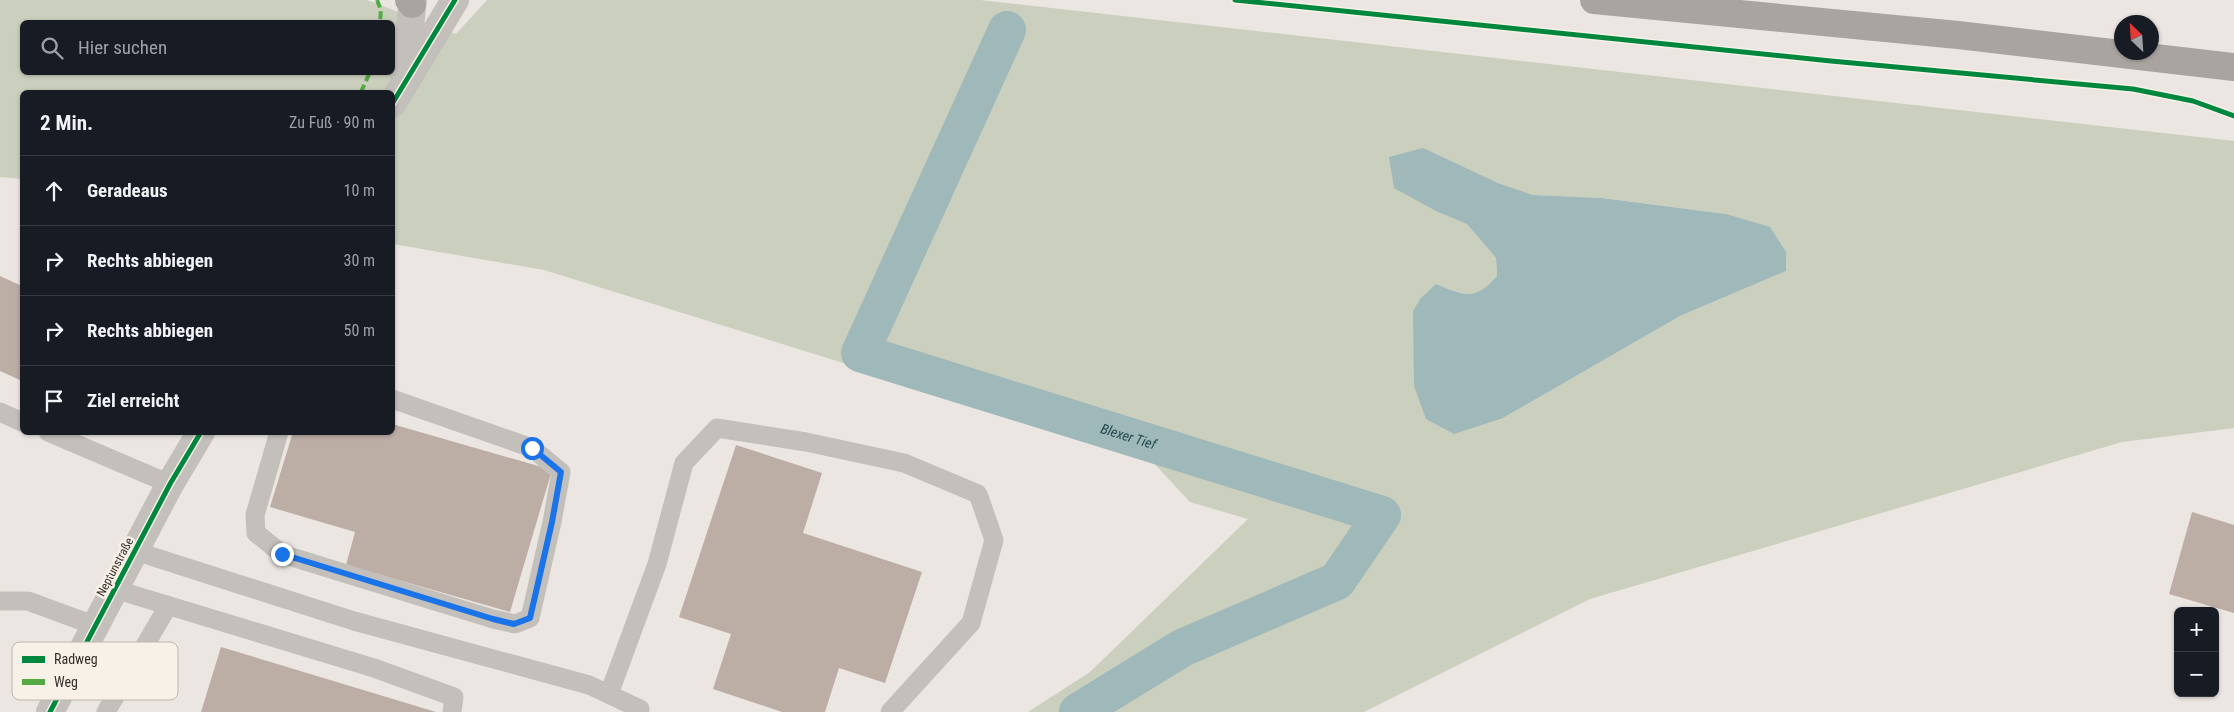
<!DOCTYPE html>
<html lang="de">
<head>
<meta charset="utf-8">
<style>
	:root { --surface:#171b24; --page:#242831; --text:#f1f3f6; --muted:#9ea1a6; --line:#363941 }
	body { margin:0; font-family:"Roboto Condensed",sans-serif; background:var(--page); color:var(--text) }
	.controls { position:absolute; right:15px; bottom:15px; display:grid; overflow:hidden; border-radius:8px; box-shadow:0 1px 4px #0004 }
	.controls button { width:45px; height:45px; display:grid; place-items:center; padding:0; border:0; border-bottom:1px solid var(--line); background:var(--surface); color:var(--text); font:25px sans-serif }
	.compass { position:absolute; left:2114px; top:15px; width:45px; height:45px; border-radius:50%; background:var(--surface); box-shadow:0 1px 4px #0004; rotate:335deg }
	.stop { position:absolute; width:15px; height:15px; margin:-11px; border:4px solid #1a73e8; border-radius:50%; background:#fff }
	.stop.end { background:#1a73e8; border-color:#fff; box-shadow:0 1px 5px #0008 }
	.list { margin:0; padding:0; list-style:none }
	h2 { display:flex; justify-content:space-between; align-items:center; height:65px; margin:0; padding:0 20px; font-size:21px }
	h2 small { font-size:16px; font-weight:400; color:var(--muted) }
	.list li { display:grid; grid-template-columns:32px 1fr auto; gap:15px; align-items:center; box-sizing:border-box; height:70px; padding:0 20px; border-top:1px solid var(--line) }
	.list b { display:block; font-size:19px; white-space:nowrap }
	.list em { font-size:16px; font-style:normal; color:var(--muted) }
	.icon { flex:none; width:28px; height:28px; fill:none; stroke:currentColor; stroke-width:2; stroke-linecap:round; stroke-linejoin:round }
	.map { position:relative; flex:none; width:2234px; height:712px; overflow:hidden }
	.search { position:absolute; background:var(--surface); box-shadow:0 1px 4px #0004; left:20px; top:20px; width:375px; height:55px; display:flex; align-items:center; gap:12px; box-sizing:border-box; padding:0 18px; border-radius:8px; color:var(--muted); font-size:19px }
	.panel { position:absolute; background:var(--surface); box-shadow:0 1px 4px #0004; left:20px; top:90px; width:375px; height:345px; border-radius:8px }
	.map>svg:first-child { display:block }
	.green { fill:#cbcfbd; fill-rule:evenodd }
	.water { fill:#9fb8b9 }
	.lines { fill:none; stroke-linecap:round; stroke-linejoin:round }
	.canal { stroke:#9fb8b9; stroke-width:38 }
	.building { fill:#bcada5 }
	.service { stroke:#c3bfba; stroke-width:19 }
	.minor { stroke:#c3bfba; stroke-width:28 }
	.primary { stroke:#a9a49f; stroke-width:28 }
	.quiet { stroke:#54ab44; stroke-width:4; stroke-dasharray:8 4; stroke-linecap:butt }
	.cycleway-casing { stroke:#f7f1e8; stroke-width:8 }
	.cycleway { stroke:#00873e; stroke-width:5 }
	.route { stroke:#1a73e8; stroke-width:6 }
	.labels { text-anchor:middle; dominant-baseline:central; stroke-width:5; stroke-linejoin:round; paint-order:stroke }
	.street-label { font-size:12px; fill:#342d29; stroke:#f7f1e8 }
	.water-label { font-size:14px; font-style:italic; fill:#234a50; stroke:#f7f1e8 }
	.key { fill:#f7f1e8; stroke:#bcb6af; stroke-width:1 }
	.key-label { font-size:14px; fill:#342d29 }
</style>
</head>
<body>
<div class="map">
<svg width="2234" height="712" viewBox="0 0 2234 712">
	<rect width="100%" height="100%" fill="#ebe6e1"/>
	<path class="green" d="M 0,0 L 367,0 L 456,34 L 487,0 L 980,0 L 2234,141 L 2234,428 L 2122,442 L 1590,599 L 1364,712 L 1028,712 L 1090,672 L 1248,519 L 1190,502 L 1149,458 L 544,270 L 393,244 L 392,92 L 22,92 L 22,179 L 0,177 ZM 22,22 L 392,22 L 392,72 L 22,72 ZM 1461,167 L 1498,183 L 1533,195 L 1602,198 L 1726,214 L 1786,271 L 1680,316 L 1503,418 L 1436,284 C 1465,296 1475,301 1497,276 L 1496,258 L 1467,224 Z"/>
	<path class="water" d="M 1423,148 L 1498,183 L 1533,195 L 1602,198 L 1726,214 L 1770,227 L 1786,252 L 1786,271 L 1680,316 L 1503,418 L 1454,434 L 1426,419 L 1414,386 L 1413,311 L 1420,299 L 1436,284 C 1465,296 1475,301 1497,276 L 1496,258 L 1467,224 L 1436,211 L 1394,188 L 1389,157 Z"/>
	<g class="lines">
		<path class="canal" id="s1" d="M 1007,30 L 860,353 L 1382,515 L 1337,581 L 1182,648 L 1078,712"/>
	</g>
	<g class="building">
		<polygon points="0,276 22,286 22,381 0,371"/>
		<polygon points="392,424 552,470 510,612 346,565 355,532 270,507 293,432 392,432"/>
		<polygon points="736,445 822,473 803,533 922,572 885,683 839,668 825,712 782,712 713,689 731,634 679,617"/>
		<polygon points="2192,512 2234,525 2234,613 2169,594"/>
		<polygon points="221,647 436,712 201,712"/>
	</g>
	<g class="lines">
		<g class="service">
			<polyline points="0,412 22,422"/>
			<polyline points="48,432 170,484"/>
			<polyline points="279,432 255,515 256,533 282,554 493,619 515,624 530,618 552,522 561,472 532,448 392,399"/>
			<polyline points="135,551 354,621 589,685 640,709 640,712"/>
			<polyline points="114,589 374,668 454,697 452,712"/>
			<polyline points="0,601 28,601 96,626"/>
			<polyline points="609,694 657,564 684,463 717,428 806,442 904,463 978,494 994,540 971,623 890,712"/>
			<polyline points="106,712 168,606"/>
		</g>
		<g class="minor">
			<polyline points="404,76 413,0"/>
			<polyline points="392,104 455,0"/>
			<polyline points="50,712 170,484 201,432"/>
		</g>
		<g class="primary">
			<polyline points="409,0 412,4"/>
			<polyline points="1594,0 1958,35 2234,67"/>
		</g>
		<g class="quiet">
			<polyline points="377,0 381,10 380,22"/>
			<polyline points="361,92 370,72"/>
		</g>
		<defs>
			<g id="cycleway">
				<polyline points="1235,0 1831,61 2133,89 2193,101 2234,116"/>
				<polyline points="392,104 455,0"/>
				<polyline points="50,712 170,484 201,432"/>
			</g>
		</defs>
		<use href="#cycleway" class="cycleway-casing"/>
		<use href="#cycleway" class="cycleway"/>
	</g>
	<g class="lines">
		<polyline class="route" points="282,554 493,619 514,624 530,618 552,522 561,472 532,448"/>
	</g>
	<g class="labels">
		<g class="street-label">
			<text transform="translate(115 567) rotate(-62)">Neptunstraße</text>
		</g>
		<g class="water-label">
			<text stroke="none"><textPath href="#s1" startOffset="636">Blexer Tief</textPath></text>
		</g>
	</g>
	<rect x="12" y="642" width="166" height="58" rx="8" class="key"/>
	<rect x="22" y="656" width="23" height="7" fill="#00873e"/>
	<rect x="22" y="679" width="23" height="6" fill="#54ab44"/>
	<g class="key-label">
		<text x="54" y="664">Radweg</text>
		<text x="54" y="687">Weg</text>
	</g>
</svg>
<div class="controls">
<button>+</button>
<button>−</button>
</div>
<svg class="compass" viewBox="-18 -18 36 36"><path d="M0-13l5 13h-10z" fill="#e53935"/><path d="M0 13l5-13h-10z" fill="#9ea1a6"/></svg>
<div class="stop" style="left:532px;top:448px"></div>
<div class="stop end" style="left:282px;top:554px"></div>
<div class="search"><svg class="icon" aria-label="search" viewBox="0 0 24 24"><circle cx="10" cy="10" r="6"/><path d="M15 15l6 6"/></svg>Hier suchen</div>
<section class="panel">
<h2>2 Min.<small>Zu Fuß · 90 m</small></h2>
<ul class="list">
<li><svg class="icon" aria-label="ahead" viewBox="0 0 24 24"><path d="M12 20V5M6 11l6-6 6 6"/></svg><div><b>Geradeaus</b></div><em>10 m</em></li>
<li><svg class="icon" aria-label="right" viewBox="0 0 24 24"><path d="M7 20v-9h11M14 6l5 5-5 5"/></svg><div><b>Rechts abbiegen</b></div><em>30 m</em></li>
<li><svg class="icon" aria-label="right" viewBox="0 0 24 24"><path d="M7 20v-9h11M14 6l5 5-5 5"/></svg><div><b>Rechts abbiegen</b></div><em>50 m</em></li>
<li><svg class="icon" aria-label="arrive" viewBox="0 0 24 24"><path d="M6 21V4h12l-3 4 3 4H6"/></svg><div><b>Ziel erreicht</b></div></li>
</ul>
</section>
</div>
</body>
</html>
